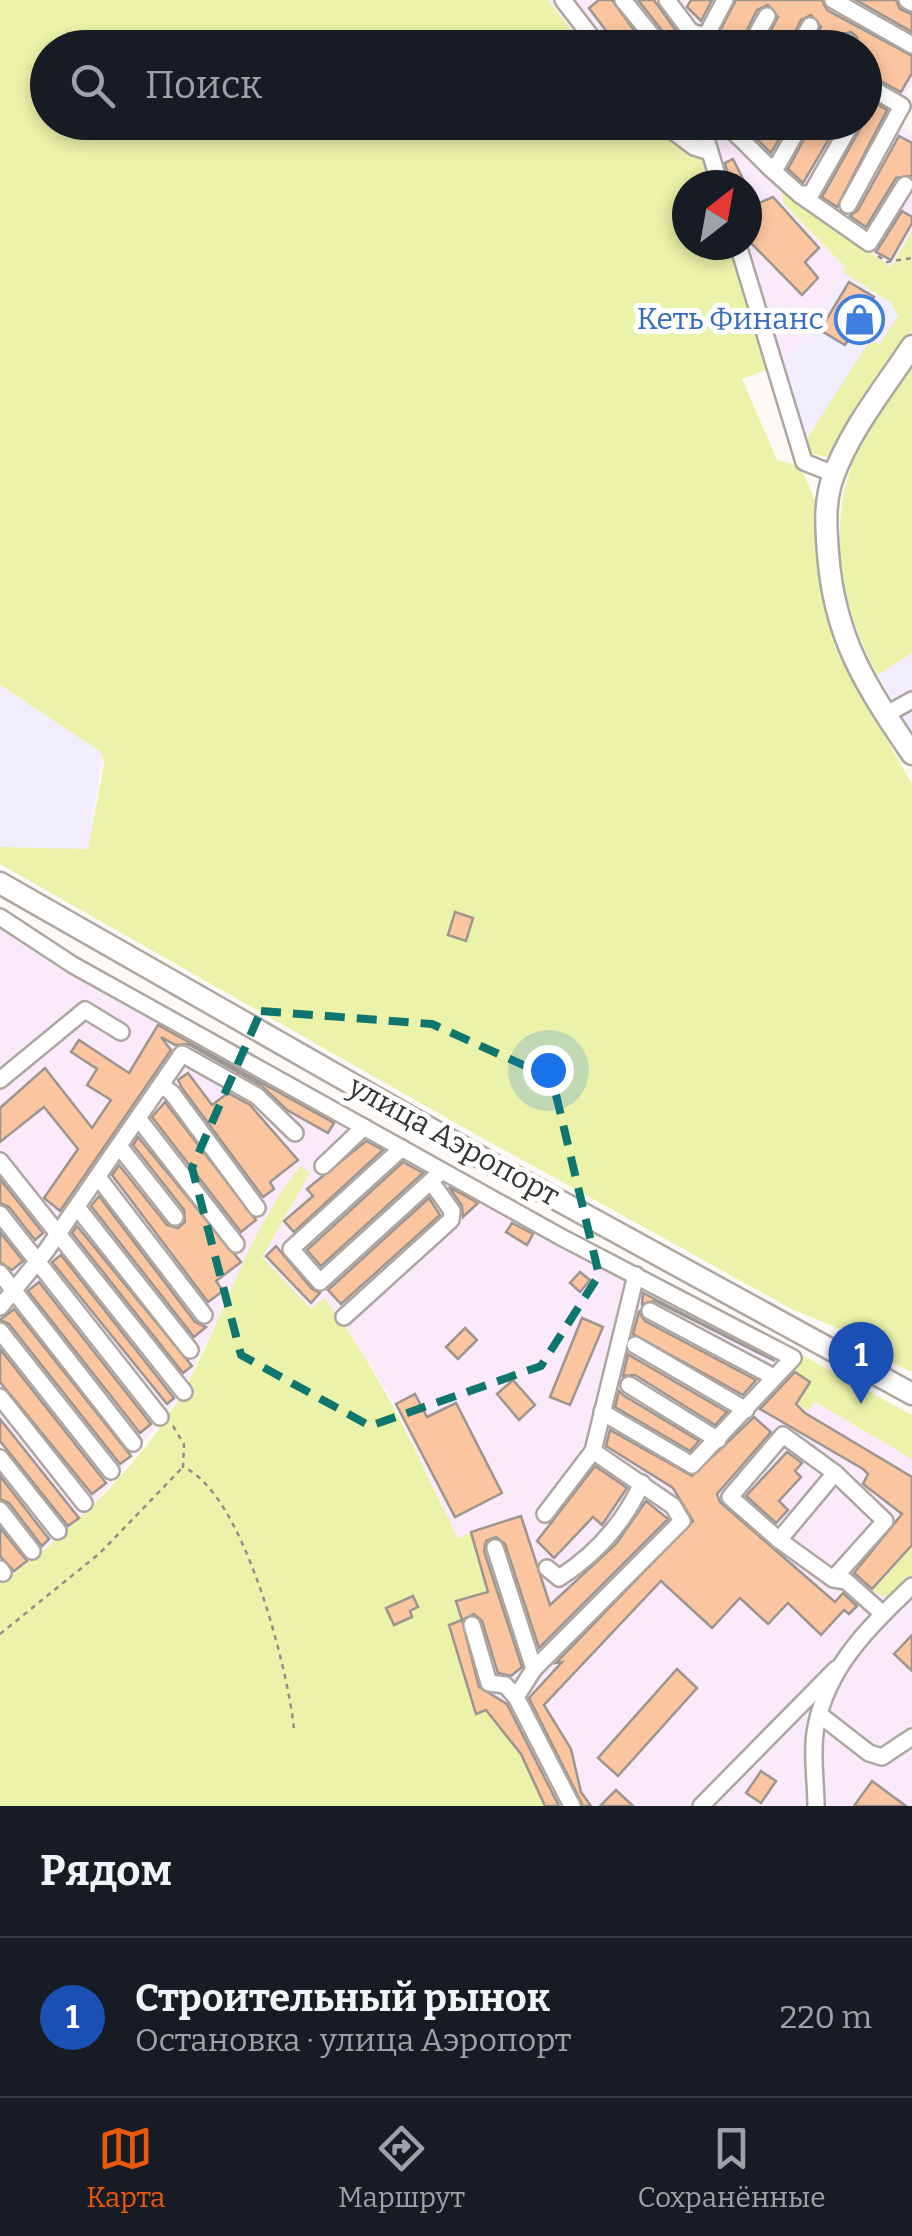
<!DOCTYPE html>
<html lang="ru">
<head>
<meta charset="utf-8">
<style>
	:root { --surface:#171b24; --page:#242831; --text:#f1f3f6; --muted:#9ea1a6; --line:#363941; --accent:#ea580c }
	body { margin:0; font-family:Bitter,serif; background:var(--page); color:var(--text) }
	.compass { position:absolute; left:672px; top:170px; width:90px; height:90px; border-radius:50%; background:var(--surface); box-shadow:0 5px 15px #0003; rotate:31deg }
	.you { position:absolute; left:548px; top:1070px; width:35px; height:35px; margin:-25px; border:8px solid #fff; border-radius:50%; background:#1a73e8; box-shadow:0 0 0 15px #1a73e833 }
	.badge { display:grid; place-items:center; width:65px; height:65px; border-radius:50%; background:var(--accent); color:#fff; font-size:32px; font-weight:700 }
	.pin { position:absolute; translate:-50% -82px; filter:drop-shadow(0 2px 5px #0008) }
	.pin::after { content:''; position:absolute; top:52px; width:35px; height:30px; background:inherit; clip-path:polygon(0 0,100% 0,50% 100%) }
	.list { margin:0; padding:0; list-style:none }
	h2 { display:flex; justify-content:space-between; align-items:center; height:130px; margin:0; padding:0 40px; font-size:42px }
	h2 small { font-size:32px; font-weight:400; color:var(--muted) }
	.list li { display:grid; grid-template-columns:65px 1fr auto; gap:30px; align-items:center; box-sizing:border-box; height:160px; padding:0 40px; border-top:2px solid var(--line) }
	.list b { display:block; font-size:38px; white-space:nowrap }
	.list p { margin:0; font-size:32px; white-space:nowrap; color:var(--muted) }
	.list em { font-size:32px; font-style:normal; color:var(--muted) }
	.icon { flex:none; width:55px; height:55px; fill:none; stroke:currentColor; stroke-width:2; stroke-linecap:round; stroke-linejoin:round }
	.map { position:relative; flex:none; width:912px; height:1806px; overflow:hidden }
	.search { position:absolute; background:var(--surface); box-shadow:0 5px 15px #0003; left:30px; right:30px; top:30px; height:110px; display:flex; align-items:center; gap:25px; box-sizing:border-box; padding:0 35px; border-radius:55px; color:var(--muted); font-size:38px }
	.sheet { height:290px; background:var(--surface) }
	nav { display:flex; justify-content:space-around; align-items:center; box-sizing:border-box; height:140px; border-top:2px solid var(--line); background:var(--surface); font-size:28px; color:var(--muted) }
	nav a { display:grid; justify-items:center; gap:5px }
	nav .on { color:var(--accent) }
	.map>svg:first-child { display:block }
	.commercial { fill:#f2edff }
	.industrial { fill:#fbeafc }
	.green { fill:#ebf2a9 }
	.building { fill:#fac59f; stroke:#9d958f; stroke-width:2.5 }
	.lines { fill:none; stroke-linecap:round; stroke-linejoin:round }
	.minor-casing { stroke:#aea6a0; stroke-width:20 }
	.major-casing { stroke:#aea6a0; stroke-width:25 }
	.path { stroke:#928e8a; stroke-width:2.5; stroke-dasharray:5 5; stroke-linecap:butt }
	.minor { stroke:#fff; stroke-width:15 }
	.major { stroke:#fff; stroke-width:20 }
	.marked { fill:none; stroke:#0f766e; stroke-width:8; stroke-dasharray:20 12; stroke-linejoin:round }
	.labels { text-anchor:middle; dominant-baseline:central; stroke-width:10; stroke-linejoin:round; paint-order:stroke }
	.shop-label { font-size:30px; fill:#366cbe; stroke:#fff; text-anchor:end }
	.street-label { font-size:30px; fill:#373431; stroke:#fff }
</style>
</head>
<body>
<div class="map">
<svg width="912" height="1806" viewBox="0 0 912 1806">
	<rect width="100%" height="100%" fill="#fef9f5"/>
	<g class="commercial">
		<polygon points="843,272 891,303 899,316 880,344 869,343 804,443 782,370"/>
		<polygon points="912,653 912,733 878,675"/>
		<polygon points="0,685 103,753 88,850 0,847"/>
	</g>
	<g class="industrial">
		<polygon points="548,0 912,0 912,83 904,97 911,101 901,125 912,133 912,231 891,267 783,189 784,204 845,268 782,370 743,245 747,245 747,185 724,185 705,125 673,139 655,140 642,123 864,122 864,48 585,47"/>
		<polygon points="0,923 481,1200 635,1265 800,1354 776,1384 814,1402 912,1459 912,1547 872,1592 889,1598 912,1574 912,1806 545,1806 521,1753 476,1714 456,1601 476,1595 471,1533 458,1539 393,1401 345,1325 324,1298 311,1309 262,1257 310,1173 245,1263 179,1398 81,1520 0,1584"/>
	</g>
	<g class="green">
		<polygon points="0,0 548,0 585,47 48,48 48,122 642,123 655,140 673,139 709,162 715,185 687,185 687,245 733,245 769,369 742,379 777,460 800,466 815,500 821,588 835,648 912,784 912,1372 868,1351 854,1335 792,1309 468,1130 0,864 0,847 88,849 104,764 102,753 0,685"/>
		<polygon points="781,188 891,267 912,231 912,330 827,457 808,453 804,443 869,342 880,344 898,316 891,303 843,272 845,267 784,204"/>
		<path d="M 912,359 L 912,653 L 878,675 C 841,610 825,524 857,452 C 872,420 893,389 912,359 Z"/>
		<path d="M 301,1166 L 310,1173 L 262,1257 L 311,1309 L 324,1298 C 381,1372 418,1455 458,1539 L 471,1532 L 492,1604 L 479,1608 L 475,1595 L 457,1601 L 463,1620 L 450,1625 L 486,1710 L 521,1754 L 545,1806 L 0,1806 L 0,1584 C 65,1538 139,1466 180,1397 C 223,1322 245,1234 301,1166 Z"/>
		<polygon points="800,1354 912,1415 912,1459 815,1402 807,1411 775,1384"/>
		<polygon points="912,1547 912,1574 889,1598 872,1592"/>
	</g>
	<g class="building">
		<polygon points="599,0 612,0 647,48 619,48 589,8"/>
		<polygon points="638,0 654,0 679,35 671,42"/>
		<polygon points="691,0 712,0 701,21 687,7"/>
		<polygon points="736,0 822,0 827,10 912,56 912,73 901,92 864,72 864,48 858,48 857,37 851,32 840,35 835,48 811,48 821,27 811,15 801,20 787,48 762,48 778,17 768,5 757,10 738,48 711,48"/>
		<polygon points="856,0 896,0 900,9 912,14 912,32"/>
		<polygon points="875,103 887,110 837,207 822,197 864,122 864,111"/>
		<polygon points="766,122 789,122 771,153 756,138"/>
		<polygon points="813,122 839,122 803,183 788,169"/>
		<polygon points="899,136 912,143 912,176 896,178 866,227 850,216 858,210"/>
		<polygon points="733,159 744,181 731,185 725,163"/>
		<polygon points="773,197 819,248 805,262 818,278 802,295 747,239 747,208"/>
		<polygon points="902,211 912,217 912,223 891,260 876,252"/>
		<polygon points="849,282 874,297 845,345 820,330"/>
		<polygon points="455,912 473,918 466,941 448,935"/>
		<polygon points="158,1025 334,1123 328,1133 287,1110 262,1086 188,1044 175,1045 161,1037 171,1050 60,1211 44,1198 78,1149 44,1107 0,1142 0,1108 45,1068 92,1128 111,1100 87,1085 97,1069 71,1052 79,1040 129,1073"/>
		<polygon points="188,1073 212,1105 228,1093 250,1105 298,1160 270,1182 274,1189 263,1197 182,1088 178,1080"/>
		<polygon points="165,1102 256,1220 241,1232 152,1117"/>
		<polygon points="138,1137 241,1262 216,1281 223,1291 208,1302 112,1175 119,1165 167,1225 178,1228 185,1222 184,1210 133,1145"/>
		<polygon points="366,1141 383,1150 294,1232 284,1221 313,1196 307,1189"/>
		<polygon points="403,1162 423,1173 321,1266 307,1250"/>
		<polygon points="0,1179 43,1233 35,1240 9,1207 0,1203"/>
		<polygon points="449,1187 478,1203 463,1217 462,1206"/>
		<polygon points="99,1196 195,1322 206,1327 194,1337 91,1206"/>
		<polygon points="429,1198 440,1215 341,1304 328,1290"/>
		<polygon points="512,1223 533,1234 527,1245 506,1232"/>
		<polygon points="77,1226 192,1366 183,1373 72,1233"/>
		<polygon points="0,1232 23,1261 12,1270 0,1262"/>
		<polygon points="276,1246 312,1289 320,1293 311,1303 266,1256"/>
		<polygon points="61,1255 174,1398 167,1404 52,1262"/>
		<polygon points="580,1272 590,1280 580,1292 570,1283"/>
		<polygon points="39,1282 151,1424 140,1433 28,1291"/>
		<polygon points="643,1293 775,1361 655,1301 642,1304"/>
		<polygon points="14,1309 131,1456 120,1464 9,1324 0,1320"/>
		<polygon points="639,1312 645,1321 756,1380 743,1395 633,1334"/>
		<polygon points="582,1318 603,1327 570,1405 550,1397"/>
		<polygon points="465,1328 477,1340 458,1359 446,1347"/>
		<polygon points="0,1349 106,1483 92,1494 0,1382"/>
		<polygon points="628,1354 629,1355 727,1412 715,1425 635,1375 623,1376"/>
		<polygon points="795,1372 810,1382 796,1404 805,1413 912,1477 912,1545 872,1589 854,1573 902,1514 863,1484 868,1474 863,1469 760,1409"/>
		<polygon points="513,1380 535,1405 519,1420 497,1394"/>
		<polygon points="619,1391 623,1395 699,1441 690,1451 615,1407"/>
		<polygon points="415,1394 427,1417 456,1403 502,1493 455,1517 396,1404"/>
		<polygon points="754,1417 771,1432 717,1494 720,1502 835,1602 843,1593 857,1606 849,1614 844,1610 821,1635 788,1603 768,1624 740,1598 712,1628 661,1581 544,1705 571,1749 581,1792 591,1806 583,1806 529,1698 562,1662 556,1663 693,1521 673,1488 606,1446 610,1430 692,1476"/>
		<polygon points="0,1419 79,1518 68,1526 0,1441"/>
		<polygon points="787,1452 802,1463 795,1471 801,1477 779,1501 788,1510 776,1523 746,1496"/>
		<polygon points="595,1466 627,1488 602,1525 593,1517 554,1558 537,1541"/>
		<polygon points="0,1476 49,1539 42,1546 9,1503 0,1499"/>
		<polygon points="646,1501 668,1519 539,1648 505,1544 496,1537 486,1541 484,1551 522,1667 511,1676 498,1673 482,1621 474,1614 462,1620 456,1601 488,1592 471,1532 521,1516 550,1605 616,1544"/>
		<polygon points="0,1528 27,1561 14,1571 0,1556"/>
		<polygon points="413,1596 418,1607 410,1611 412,1617 394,1625 386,1608"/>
		<polygon points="462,1620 479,1687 507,1704 559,1806 545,1806 521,1754 486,1710 476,1714 449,1625"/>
		<polygon points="912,1635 912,1671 894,1654"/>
		<polygon points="677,1669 697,1688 618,1776 598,1758"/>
		<polygon points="761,1771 776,1781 761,1803 746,1793"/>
		<polygon points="872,1781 906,1806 854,1806"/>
		<polygon points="616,1790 633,1806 600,1806"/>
	</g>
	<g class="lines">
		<defs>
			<g id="minor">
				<polyline points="563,0 600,48"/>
				<polyline points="623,0 662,48"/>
				<polyline points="667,0 691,32 688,48"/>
				<polyline points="833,0 912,45"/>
				<polyline points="907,0 912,3"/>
				<polyline points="691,32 706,36 725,0"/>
				<polyline points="749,48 767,16"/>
				<polyline points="798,48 810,26"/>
				<polyline points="846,48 848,43"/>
				<polyline points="661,122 694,147 710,152"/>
				<polyline points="701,122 720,185"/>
				<polyline points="723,122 741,139 755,122"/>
				<polyline points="741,139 769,167 778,164 802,122"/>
				<polyline points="769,167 799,194 811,194 852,122"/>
				<polyline points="799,194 869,243 905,185"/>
				<polyline points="848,205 902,106 871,88 864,100"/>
				<polyline points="738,245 804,462 834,474"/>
				<polyline points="885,715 912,700"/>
				<polyline points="0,917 73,965 561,1237 793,1358 692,1465 602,1412"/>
				<polyline points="0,1080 85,1010 121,1032"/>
				<polyline points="161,1085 172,1093 257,1208"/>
				<polyline points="138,1118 236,1244"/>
				<polyline points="119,1146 175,1217"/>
				<polyline points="402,1148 291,1249 320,1282 442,1171"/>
				<polyline points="0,1161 184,1392"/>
				<polyline points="323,1166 364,1127"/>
				<polyline points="98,1177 204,1315"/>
				<polyline points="77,1207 190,1350"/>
				<polyline points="0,1214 160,1417"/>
				<polyline points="0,1273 133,1443"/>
				<polyline points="0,1307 46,1251 182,1054 257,1096 295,1133"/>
				<polyline points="650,1311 772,1376"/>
				<polyline points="344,1317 451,1220 452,1211 432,1183"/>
				<polyline points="0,1331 111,1471"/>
				<polyline points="635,1345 746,1410"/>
				<polyline points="629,1385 718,1440"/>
				<polyline points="0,1397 84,1503"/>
				<polyline points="0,1458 58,1531"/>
				<polyline points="0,1510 32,1551"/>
				<polyline points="545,1514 593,1451 636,1275"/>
				<polyline points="779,1540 835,1473"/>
				<polyline points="495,1548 534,1669"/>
				<path d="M 547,1568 L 559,1578 C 596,1554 624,1523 642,1483"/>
				<polyline points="0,1569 3,1573"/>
				<polyline points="833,1579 885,1521 835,1473 783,1435 730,1497 779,1540 833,1579 846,1581 883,1614"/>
				<polyline points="472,1625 489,1683 505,1685 516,1697 572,1806"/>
				<polyline points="516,1697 534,1669 682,1521 673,1506 593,1451"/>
				<polyline points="820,1715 869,1753 882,1757 912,1737"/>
				<polyline points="701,1806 836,1669"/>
				<path d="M 816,1806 C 816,1781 811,1751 816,1727 C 827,1667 870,1626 912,1586"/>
			</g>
			<g id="major">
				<path d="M 912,346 C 885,387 850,430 833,477 C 824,502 826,527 828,553 C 834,638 866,686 912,754"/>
				<polyline points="0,883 494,1165 912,1394"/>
			</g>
		</defs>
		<use href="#minor" class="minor-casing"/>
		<use href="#major" class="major-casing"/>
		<g class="path">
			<polyline points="878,256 887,262 912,258"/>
			<path d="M 173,1426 L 184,1444 L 183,1467 C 243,1492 288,1668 294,1729"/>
			<polyline points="0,1634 100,1553 183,1467"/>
		</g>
		<use href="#minor" class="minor"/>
		<use href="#major" class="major"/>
	</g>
	<path class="marked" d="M 261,1011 L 432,1024 L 552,1078 L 599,1275 L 541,1366 L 370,1426 L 241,1355 L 192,1168 Z"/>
	<defs>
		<symbol id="shop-ring" viewBox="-11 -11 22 22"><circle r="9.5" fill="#fff" stroke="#3f7fe0" stroke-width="1.5"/><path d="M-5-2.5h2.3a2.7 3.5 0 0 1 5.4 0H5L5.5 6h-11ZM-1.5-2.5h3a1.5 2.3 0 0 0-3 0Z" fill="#3f7fe0"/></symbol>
	</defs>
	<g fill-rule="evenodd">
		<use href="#shop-ring" x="832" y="292" width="55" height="55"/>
	</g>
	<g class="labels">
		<g class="shop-label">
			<text x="824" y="319">Кеть Финанс</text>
		</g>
		<g class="street-label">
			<text transform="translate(454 1141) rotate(29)">улица Аэропорт</text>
		</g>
	</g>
</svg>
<svg class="compass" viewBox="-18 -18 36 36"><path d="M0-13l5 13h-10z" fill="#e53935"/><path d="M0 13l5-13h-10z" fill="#9ea1a6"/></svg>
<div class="you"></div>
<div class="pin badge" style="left:861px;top:1404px;background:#1a4fb4">1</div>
<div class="search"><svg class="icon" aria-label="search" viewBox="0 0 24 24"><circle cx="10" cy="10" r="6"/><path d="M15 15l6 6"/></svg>Поиск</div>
</div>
<section class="sheet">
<h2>Рядом<small></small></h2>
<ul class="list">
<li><span class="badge" style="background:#1a4fb4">1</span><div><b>Строительный рынок</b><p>Остановка · улица Аэропорт</p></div><em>220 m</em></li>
</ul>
</section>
<nav>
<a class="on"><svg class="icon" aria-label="map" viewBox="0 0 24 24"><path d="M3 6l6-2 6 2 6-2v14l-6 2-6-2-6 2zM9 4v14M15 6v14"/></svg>Карта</a>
<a><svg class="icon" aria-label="directions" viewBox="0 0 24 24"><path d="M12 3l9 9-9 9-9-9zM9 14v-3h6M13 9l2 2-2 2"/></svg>Маршрут</a>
<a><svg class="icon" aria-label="saved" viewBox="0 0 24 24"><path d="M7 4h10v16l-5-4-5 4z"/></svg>Сохранённые</a>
</nav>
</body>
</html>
